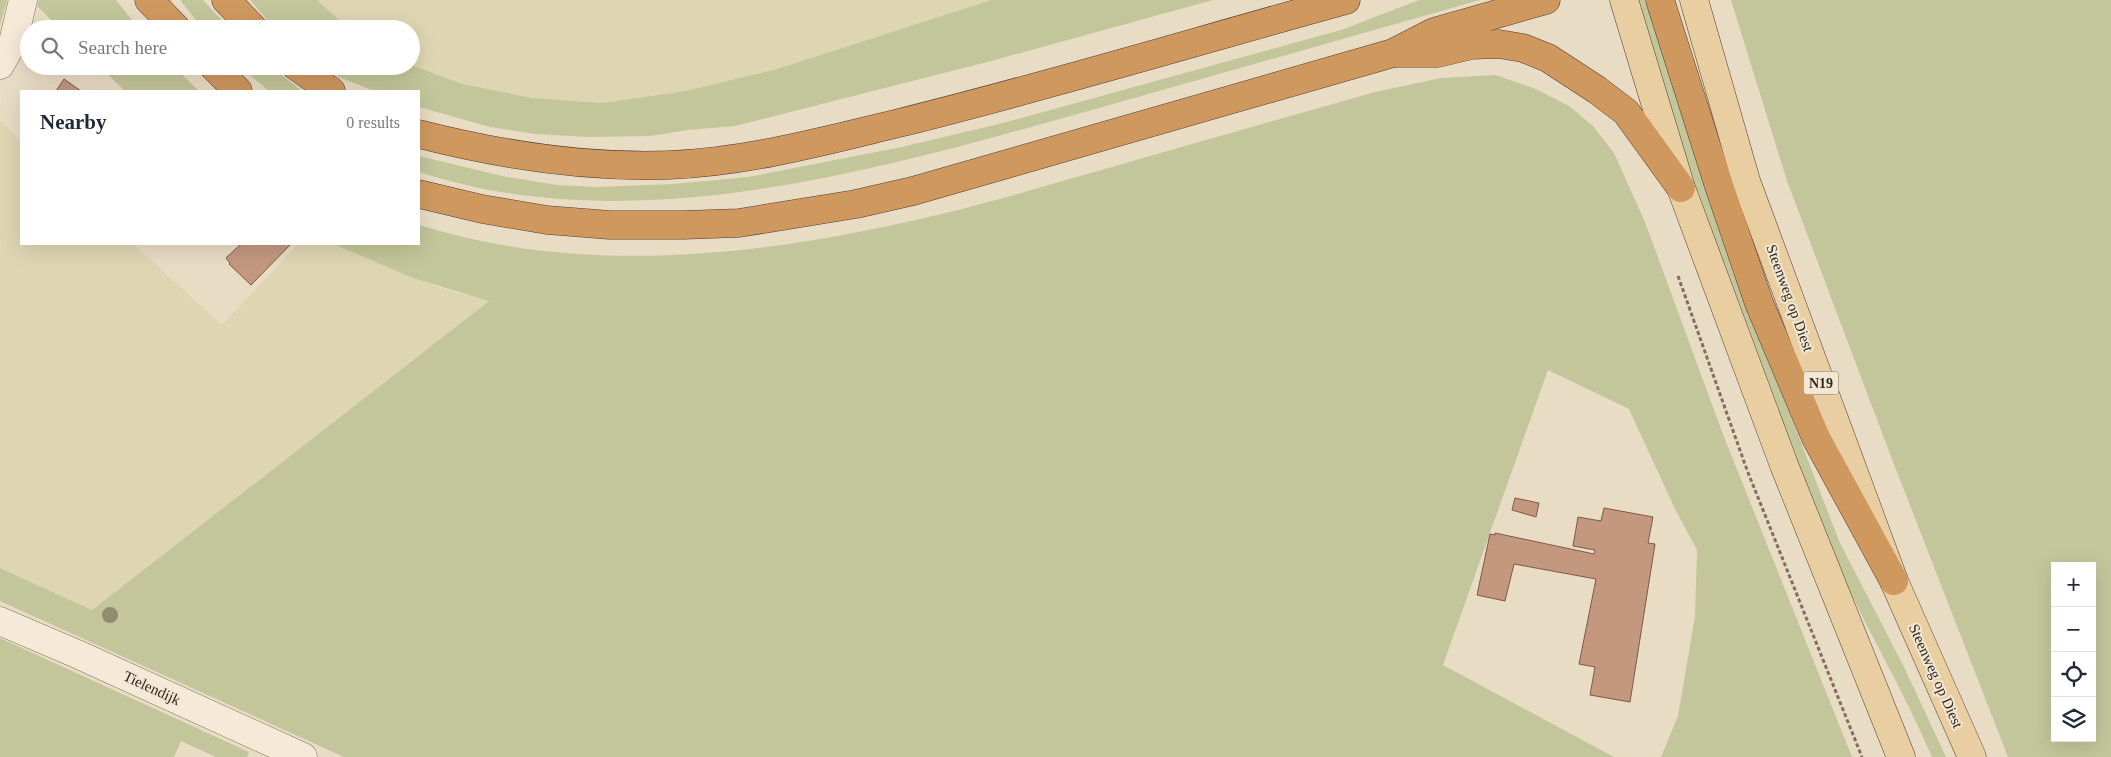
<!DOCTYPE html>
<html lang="en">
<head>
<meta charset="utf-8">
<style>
	:root { --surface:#fff; --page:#f6f6f7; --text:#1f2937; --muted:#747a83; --line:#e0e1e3 }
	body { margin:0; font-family:"Times New Roman",serif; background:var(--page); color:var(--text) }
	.controls { position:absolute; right:15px; bottom:15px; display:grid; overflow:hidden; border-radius:0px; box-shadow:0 5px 20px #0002 }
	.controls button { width:45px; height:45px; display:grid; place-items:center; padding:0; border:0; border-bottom:1px solid var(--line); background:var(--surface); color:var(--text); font:25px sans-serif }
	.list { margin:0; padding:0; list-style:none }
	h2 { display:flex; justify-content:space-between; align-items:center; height:65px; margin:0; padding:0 20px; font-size:21px }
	h2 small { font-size:16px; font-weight:400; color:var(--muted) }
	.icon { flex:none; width:28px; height:28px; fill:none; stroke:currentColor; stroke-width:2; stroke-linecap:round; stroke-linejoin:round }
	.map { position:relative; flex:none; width:2111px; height:757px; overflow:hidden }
	.search { position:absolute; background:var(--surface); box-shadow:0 5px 20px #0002; left:20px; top:20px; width:400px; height:55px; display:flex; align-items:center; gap:12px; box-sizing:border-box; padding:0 18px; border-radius:28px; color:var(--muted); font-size:19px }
	.panel { position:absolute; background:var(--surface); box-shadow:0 5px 20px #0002; left:20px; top:90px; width:400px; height:155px; border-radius:0px }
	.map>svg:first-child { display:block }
	.farmland { fill:#ded5b3 }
	.green { fill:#c3c69a; fill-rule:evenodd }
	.building { fill:#c3987f; stroke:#7e5945 }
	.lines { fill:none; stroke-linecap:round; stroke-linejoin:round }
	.minor-casing { stroke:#826f5d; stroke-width:29 }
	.tertiary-casing { stroke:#826f5d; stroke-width:29 }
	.primary-casing { stroke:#503e31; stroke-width:29 }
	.motorway-casing { stroke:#503e31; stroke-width:29 }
	.path { stroke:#826f5d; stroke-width:3; stroke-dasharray:4 2.5; stroke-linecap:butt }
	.minor { stroke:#f5ead7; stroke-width:28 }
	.tertiary { stroke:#f5ead7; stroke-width:28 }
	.primary { stroke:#e8cea1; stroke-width:28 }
	.motorway { stroke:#cf985f; stroke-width:28 }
	.tree { fill:#8f8e6f }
	.labels { text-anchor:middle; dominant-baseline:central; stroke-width:4; stroke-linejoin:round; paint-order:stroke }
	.shield { fill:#f1e7d3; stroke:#6c6155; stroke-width:1 }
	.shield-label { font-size:14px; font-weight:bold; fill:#33281f }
	.street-label { font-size:15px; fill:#33281f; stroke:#f1e7d3 }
</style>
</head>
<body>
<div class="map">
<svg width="2111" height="757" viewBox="0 0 2111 757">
	<rect width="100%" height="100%" fill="#e9dcc5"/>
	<g class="farmland">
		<polygon points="317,0 991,0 774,70 685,91 602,103 532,98 462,84 423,70 411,65 411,29 349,29"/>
		<polygon points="0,121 21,141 21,244 133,244 222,325 298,244 333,244 413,278 451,291 490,300 92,610 0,568"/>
	</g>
	<g class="green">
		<polygon points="0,0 7,0 0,25"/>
		<polygon points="39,0 116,0 139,29 61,29 37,6"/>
		<polygon points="180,0 203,0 230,29 203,29"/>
		<polygon points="250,0 317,0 349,29 277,29 268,21"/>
		<polygon points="991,0 1213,0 991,61 735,126 688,130 650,136 588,137 535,134 490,127 419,107 419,91 374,91 339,77 325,66 411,65 462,84 532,98 602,103 685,91 774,70"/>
		<path d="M 1419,0 L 1480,0 C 1356,35 1231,71 1106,106 C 891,166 639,244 419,172 L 419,156 L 502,176 L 557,185 L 598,187 L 673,184 L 748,177 L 902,147 L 1003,123 L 1341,30 Z"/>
		<path d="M 1638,0 L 1649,0 L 1779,385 L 1839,541 L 1904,667 L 1946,757 L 1932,757 C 1901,684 1859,617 1828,544 C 1777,421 1732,294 1689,168 C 1670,113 1655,56 1638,0 Z"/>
		<path d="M 1731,0 L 2111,0 L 2111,757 L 2008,757 L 1890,454 L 1787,181 ZM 2055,566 L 2092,566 L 2092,738 L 2055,738 Z"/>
		<polygon points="99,66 173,66 199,91 125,91"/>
		<polygon points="239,66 270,66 302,91 269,91"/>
		<path d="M 1495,75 L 1536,89 L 1569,106 L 1593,126 L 1614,153 L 1645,222 L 1724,437 L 1852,757 L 1661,757 L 1678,716 L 1695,616 L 1697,550 L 1675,509 L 1629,409 L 1548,370 L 1443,665 L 1614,757 L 344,757 L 0,601 L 0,568 L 92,610 L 489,301 L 413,278 L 333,244 L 419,244 L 419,225 C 594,280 783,253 958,210 C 1003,199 1047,185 1091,173 C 1185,146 1280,119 1375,92 L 1441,78 Z"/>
		<polygon points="0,638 249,752 247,757 216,757 181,741 174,757 0,757"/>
	</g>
	<g class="building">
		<polygon points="64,79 81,91 56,91"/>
		<polygon points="241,244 291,244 251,285 229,264 230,263 226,258"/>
		<polygon points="1515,498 1539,503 1536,517 1512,510"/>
		<polygon points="1604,508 1653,517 1648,543 1655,544 1630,702 1590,695 1595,667 1579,664 1596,579 1514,564 1505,601 1477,595 1490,534 1495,535 1495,533 1594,554 1595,550 1573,546 1578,517 1601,521"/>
	</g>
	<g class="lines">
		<defs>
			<polyline id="minor" points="0,65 13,42 23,0"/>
			<polyline id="tertiary" points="0,621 77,654 303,757"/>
			<g id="primary">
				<polyline points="1624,0 1681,188 1784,465 1901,757"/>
				<polyline points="1694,0 1746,181 1894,581 1972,757"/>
			</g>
			<g id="motorway">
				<polyline points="149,0 177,29"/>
				<polyline points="226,0 254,29"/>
				<polyline points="1660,0 1719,186 1759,303 1816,438 1894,581"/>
				<polyline points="1397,53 1438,53 1472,45 1499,44 1523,48 1548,58 1597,90 1626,112 1681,188"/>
				<polyline points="213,66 238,91"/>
				<polyline points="296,66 331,91"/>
				<path d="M 419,134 C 501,155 584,168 669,165 C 747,162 824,141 899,123 C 1049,86 1197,41 1346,0"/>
				<polyline points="419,194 482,209 547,220 610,225 683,225 739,223 856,204 913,191 1393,53 1434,32 1546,0"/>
			</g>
		</defs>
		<use href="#minor" class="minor-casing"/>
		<use href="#tertiary" class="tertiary-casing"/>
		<use href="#primary" class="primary-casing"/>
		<use href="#motorway" class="motorway-casing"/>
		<polyline class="path" points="1678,276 1747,470 1862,757"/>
		<use href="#minor" class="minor"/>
		<use href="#tertiary" class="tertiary"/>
		<use href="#primary" class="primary"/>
		<use href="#motorway" class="motorway"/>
	</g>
	<circle class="tree" cx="110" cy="615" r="8"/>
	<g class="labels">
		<rect class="shield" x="1803.5" y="371.5" width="35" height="23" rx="4"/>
		<g class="shield-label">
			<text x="1821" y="383">N19</text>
		</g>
		<g class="street-label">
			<text transform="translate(1790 298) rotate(70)">Steenweg op Diest</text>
			<text transform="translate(1936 676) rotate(66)">Steenweg op Diest</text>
			<text transform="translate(152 688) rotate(25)">Tielendijk</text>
		</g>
	</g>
</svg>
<div class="controls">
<button>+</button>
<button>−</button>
<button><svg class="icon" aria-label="locate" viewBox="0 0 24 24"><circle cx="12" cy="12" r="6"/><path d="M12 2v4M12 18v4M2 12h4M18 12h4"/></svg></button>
<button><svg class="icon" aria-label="layers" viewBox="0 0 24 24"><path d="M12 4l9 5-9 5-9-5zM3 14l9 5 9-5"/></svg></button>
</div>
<div class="search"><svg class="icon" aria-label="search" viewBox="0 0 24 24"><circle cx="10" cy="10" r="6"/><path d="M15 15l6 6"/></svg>Search here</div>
<section class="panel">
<h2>Nearby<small>0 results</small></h2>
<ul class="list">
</ul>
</section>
</div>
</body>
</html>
